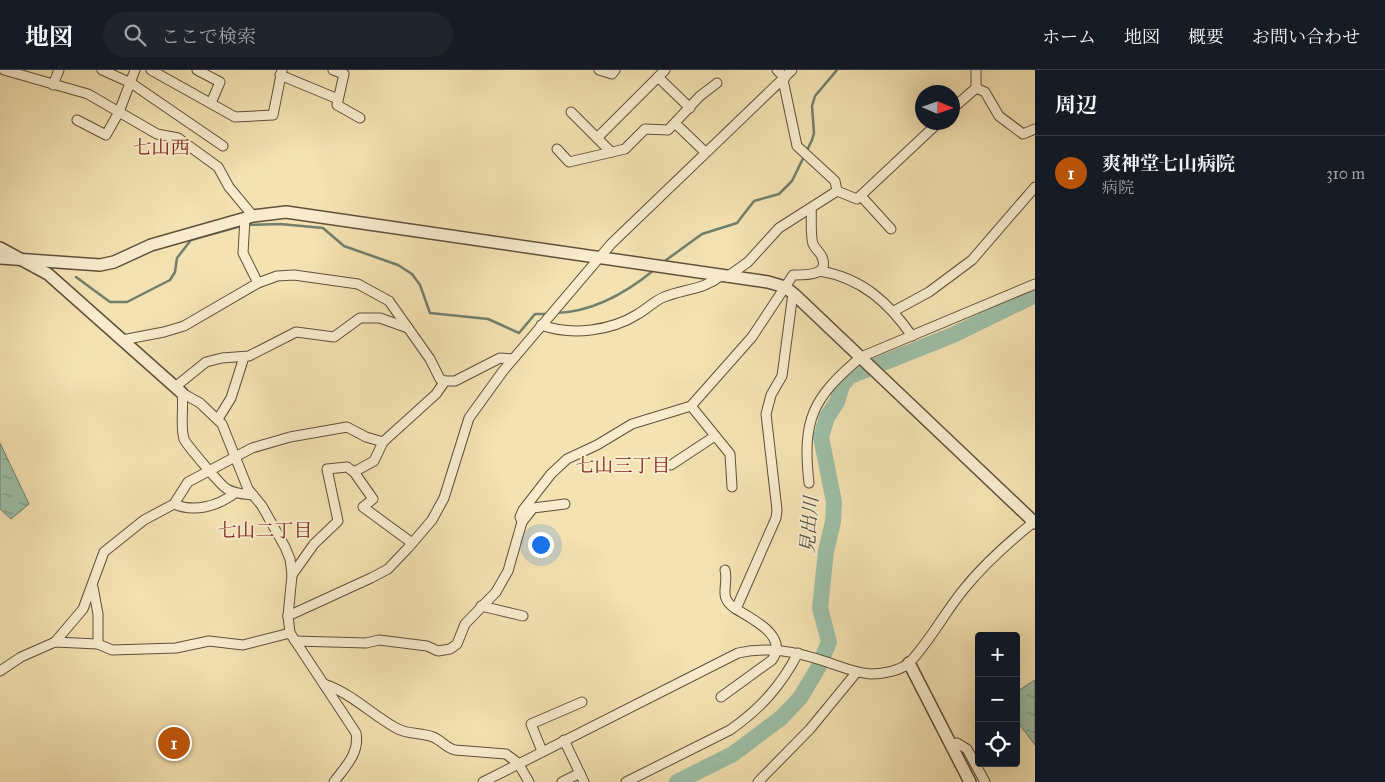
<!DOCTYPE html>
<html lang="ja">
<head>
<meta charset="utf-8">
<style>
	:root { --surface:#171b24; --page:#20242c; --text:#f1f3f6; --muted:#9ea1a6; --line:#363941; --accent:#b45309 }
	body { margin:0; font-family:"IM FELL Great Primer","Noto Serif JP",serif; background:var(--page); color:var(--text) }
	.controls { position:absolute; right:15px; bottom:15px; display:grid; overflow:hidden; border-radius:5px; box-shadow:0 5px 20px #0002 }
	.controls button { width:45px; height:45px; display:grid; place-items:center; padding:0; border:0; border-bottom:1px solid var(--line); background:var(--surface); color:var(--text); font:25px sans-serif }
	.compass { position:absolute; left:915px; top:15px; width:45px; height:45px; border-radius:50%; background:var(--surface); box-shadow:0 5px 20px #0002; rotate:92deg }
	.you { position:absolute; left:540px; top:474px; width:18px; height:18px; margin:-12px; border:4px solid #fff; border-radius:50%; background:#1a73e8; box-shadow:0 0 0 8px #1a73e833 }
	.badge { display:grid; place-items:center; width:32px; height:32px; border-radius:50%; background:var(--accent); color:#fff; font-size:16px; font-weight:700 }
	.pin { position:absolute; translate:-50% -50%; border:2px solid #fff; box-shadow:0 1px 5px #0006 }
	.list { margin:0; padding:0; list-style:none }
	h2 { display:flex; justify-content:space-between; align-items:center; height:65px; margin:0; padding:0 20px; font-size:21px }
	h2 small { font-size:16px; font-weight:400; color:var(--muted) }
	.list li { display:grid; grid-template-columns:32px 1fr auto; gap:15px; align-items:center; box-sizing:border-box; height:75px; padding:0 20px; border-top:1px solid var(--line) }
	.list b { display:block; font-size:19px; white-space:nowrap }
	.list p { margin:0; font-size:16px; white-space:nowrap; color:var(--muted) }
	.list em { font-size:16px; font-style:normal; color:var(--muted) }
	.icon { flex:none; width:28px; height:28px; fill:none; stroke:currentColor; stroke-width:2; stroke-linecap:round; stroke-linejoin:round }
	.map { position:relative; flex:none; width:1035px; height:712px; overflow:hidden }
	header { display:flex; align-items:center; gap:30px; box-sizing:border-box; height:70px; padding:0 25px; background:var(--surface); border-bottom:1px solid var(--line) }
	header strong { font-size:24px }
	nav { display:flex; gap:28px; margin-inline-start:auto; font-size:18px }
	.search { width:350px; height:45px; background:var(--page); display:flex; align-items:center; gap:12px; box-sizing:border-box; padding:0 18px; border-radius:28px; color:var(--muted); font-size:19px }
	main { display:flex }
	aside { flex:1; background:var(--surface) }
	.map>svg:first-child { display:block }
	.water { fill:url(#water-ripples); stroke:#717f6d }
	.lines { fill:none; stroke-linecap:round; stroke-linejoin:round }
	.stream { stroke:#717f6d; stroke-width:2.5 }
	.river { stroke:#9dbfa7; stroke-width:16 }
	.minor-casing { stroke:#60503c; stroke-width:11 }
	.tertiary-casing { stroke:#60503c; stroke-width:14 }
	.minor { stroke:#f8eccd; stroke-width:9 }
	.tertiary { stroke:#f8eccd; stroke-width:11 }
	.labels { text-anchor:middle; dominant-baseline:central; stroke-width:4; stroke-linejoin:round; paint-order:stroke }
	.neighbourhood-label { font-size:19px; fill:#7a1f14; stroke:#f8eccd }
	.water-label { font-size:19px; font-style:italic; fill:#4f5041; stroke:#f8eccd }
</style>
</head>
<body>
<header>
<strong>地図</strong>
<div class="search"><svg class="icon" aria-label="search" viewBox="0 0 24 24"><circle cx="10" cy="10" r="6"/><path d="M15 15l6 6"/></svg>ここで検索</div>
<nav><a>ホーム</a><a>地図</a><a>概要</a><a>お問い合わせ</a></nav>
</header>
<main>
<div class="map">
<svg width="1035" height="712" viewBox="0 0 1035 712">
	<defs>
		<pattern id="water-ripples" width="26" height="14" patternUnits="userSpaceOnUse" patternTransform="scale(1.25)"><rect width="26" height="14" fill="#9dbfa7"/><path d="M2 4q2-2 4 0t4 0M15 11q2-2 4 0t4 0" fill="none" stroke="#809b87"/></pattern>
	</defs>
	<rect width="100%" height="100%" fill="#f4e2b2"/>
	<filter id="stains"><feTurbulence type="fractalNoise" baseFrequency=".004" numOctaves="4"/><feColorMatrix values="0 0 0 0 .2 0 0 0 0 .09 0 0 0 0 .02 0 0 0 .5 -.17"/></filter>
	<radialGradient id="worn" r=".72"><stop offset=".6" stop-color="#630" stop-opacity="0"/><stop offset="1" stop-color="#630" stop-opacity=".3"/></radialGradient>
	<g class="water">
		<polygon points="0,373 29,434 11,449 0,439"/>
		<polygon points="1035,610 1035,675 1016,650 1016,622"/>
	</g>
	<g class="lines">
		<g class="stream">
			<polyline points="247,155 280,154 323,158 344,176 398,195 412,204 420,215 430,243 488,249 519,263 535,244 548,244"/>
			<polyline points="662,193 702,164 737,153 754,131 779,124 792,111 812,70 814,63 812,36 815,26 837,0"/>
			<polyline points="76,207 110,232 127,232 170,210 175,202 177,188 191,170 241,156"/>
			<path d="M 556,243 C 593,242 626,223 654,200"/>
		</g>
		<polyline class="river" points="677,712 733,684 781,648 800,628 818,598 829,572 820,538 826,481 833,452 834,432 821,367 827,347 837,332 842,315 850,306 953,265 1035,225"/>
		<defs>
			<g id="minor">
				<polyline points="4,0 88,24 119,42 106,65 77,50"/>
				<polyline points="102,0 131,13 223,76"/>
				<polyline points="135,0 119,42 157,64 178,68 218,97 229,117 253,146"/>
				<polyline points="151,0 235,47 273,45 282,0"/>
				<polyline points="197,0 220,12 211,33"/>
				<polyline points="333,0 344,4 337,35 360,48"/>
				<polyline points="599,0 612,4 615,0"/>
				<polyline points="777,0 785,8"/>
				<polyline points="280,5 338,29"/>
				<polyline points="658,7 690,38"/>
				<polyline points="783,10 797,76 835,111 837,121 857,129 939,52"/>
				<polyline points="53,15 59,0"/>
				<polyline points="976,18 985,22 999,46 1023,64 1035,59"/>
				<polyline points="952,39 976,18 976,0"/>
				<polyline points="571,42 611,82"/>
				<polyline points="676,54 705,82"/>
				<polyline points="597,68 665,0"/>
				<polyline points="557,79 569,92 625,79 645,59 668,60 700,26 717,13"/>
				<polyline points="861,126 891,159"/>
				<polyline points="245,148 243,183 258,213"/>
				<path d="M 820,201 C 862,208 889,233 912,266"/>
				<polyline points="727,207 748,192 779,158 837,121"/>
				<polyline points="894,241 929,222 972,190 1035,117"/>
				<path d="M 541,255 C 572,266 611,261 638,244 C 647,239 654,231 664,227 C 684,219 703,220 721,206"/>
				<polyline points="122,270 164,262 184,256 258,213 277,206 294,205 358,214 389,231 430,289 440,309 445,311 455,311 500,288 513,289"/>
				<polyline points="175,317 206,292 222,288 249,286 296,262 334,267 360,248 380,248 408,258"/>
				<path d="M 182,323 L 200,333 L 222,354 L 248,419 L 262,436 L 285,477 L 290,489 L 292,505 L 288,546 L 290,563 L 356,663 C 360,683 345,697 334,712"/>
				<path d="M 182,323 C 184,338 180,355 184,369 C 186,374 222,417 227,419 C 235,424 244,424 253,425"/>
				<polyline points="691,336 730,384 732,417"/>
				<polyline points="218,349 231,328 244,287"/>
				<polyline points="671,395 715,366"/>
				<path d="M 809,413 C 802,350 812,328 861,287 L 1035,214"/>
				<path d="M 174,434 C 194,443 218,436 235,423"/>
				<path d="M 522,452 L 520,447 L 523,440 L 551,404 L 567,389 L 597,375 L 632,354 L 691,336 L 752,267 L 793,205 C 805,205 830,206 822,187 C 820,182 815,179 813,174 C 810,164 812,149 811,138"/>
				<polyline points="412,473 363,437 373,429 354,402 374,391 383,372 436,324 445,311"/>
				<path d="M 725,500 C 729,517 717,527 736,539"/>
				<polyline points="292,505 314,474 338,451 327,399 347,397 354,402"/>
				<polyline points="93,517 98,544 98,574"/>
				<polyline points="481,536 523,546"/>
				<polyline points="288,546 371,508 388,499 408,478 432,450 444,428 469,348 503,301 611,174 792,0"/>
				<polyline points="295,571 366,573 379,570 427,576 438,581 450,579 457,574 465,554 496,522 508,501 522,452 533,438 565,434"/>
				<polyline points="55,572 83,539 104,482 144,450 174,434 188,412 252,378 290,367 347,357 366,367 383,372"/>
				<polyline points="0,601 21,587 55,572 98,574 112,580 176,578 209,571 243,575 290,563"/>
				<path d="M 324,614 C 351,623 371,644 396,658 C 408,665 420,662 433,667 C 441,670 446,678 455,680 L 506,684 L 518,693 L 529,712"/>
				<path d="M 721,627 L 772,590 C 789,566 752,549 736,539 L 776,448 L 777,440 L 766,344 L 771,325 L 782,306 L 793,223"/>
				<polyline points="564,670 584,712"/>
				<polyline points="950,674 957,673 967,679 985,712"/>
				<polyline points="542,681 531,654 582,632"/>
				<path d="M 483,712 L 738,583 C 770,576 797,582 827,592 C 842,597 855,603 871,604 C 882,604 901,601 910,592 C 930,571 945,542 964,519 C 985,493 1010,471 1035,451"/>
				<polyline points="562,712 580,703"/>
				<path d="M 626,712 L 730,660 C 760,639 781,616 798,583"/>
				<polyline points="758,712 810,659 856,603"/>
			</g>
			<g id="tertiary">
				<polyline points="0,178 48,204 182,323"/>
				<polyline points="0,188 100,195 114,192 151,175 253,146 286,142 768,212 785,217 795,225 1035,453"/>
				<polyline points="909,593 970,712"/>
			</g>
		</defs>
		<use href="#minor" class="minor-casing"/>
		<use href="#tertiary" class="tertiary-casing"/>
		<use href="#minor" class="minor"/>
		<use href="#tertiary" class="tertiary"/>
	</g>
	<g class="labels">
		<g class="neighbourhood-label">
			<text x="161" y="77">七山西</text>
			<text x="623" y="395">七山三丁目</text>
			<text x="265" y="460">七山二丁目</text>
		</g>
		<g class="water-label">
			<text transform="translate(809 455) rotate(-86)">見出川</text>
		</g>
	</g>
	<rect width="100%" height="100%" filter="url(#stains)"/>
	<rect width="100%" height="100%" fill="url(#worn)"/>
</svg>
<div class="controls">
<button>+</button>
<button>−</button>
<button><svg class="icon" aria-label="locate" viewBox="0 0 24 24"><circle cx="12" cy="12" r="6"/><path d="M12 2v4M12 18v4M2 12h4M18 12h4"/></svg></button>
</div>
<svg class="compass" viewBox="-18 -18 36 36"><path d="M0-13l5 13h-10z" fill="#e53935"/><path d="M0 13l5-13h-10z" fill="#9ea1a6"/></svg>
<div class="you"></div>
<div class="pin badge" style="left:174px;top:673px">1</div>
</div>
<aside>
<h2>周辺<small></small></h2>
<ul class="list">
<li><span class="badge">1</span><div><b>爽神堂七山病院</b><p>病院</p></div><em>310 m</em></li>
</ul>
</aside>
</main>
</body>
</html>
